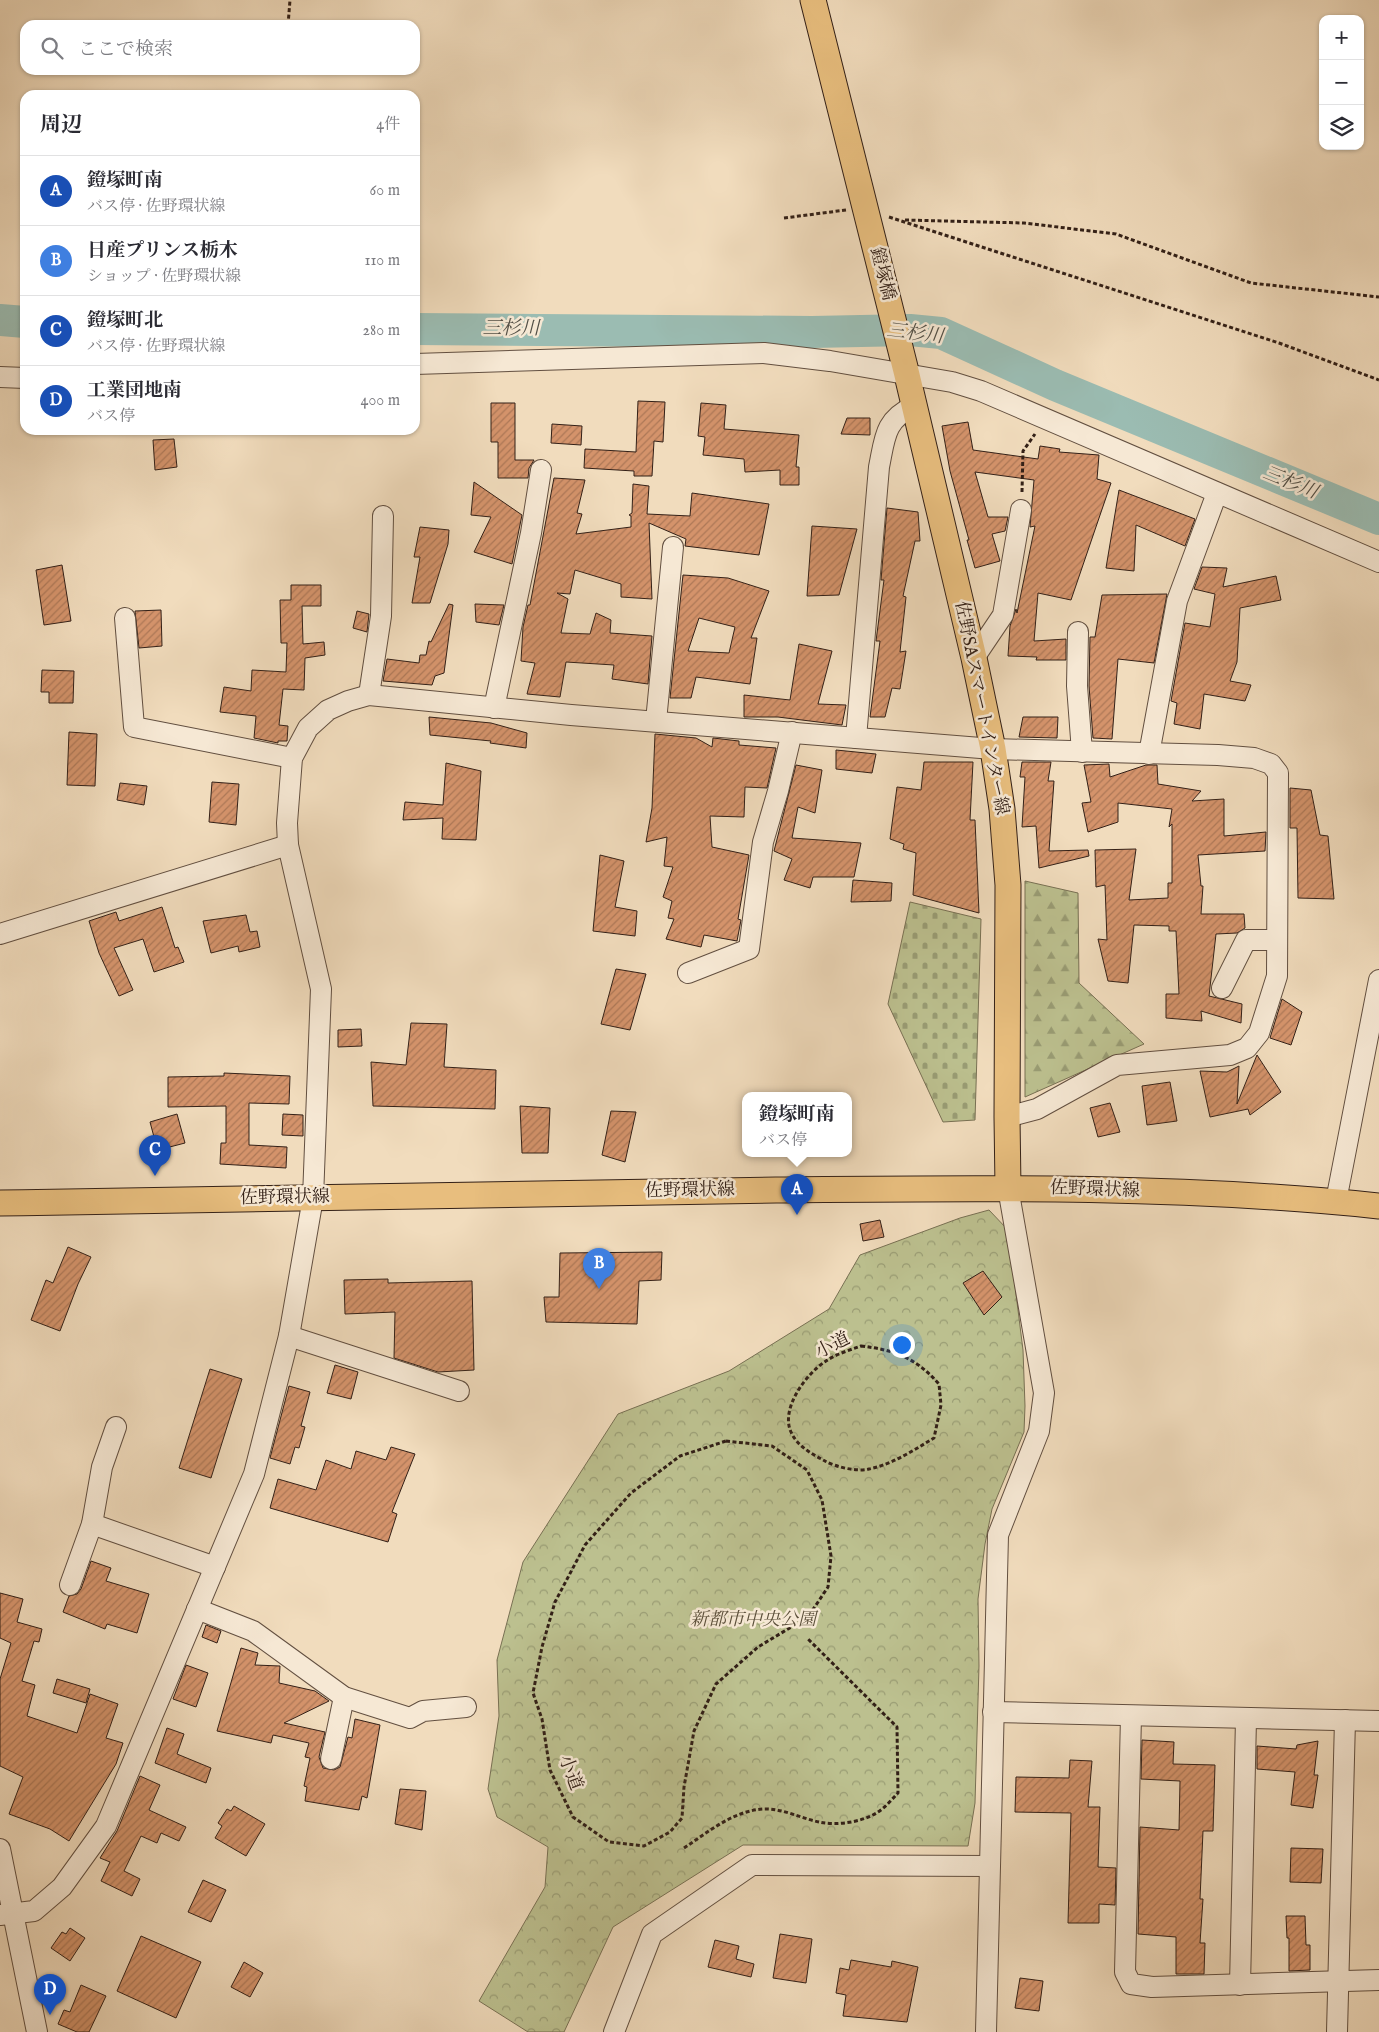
<!DOCTYPE html>
<html lang="ja">
<head>
<meta charset="utf-8">
<style>
	:root { --surface:#fff; --page:#f2f2f3; --text:#2b2b33; --muted:#7c7c81; --line:#e1e1e2; --accent:#111827 }
	body { margin:0; font-family:"IM FELL English","Noto Serif JP",serif; background:var(--page); color:var(--text) }
	.controls { position:absolute; right:15px; top:15px; display:grid; overflow:hidden; border-radius:10px; box-shadow:0 1px 4px #0004 }
	.controls button { width:45px; height:45px; display:grid; place-items:center; padding:0; border:0; border-bottom:1px solid var(--line); background:var(--surface); color:var(--text); font:25px sans-serif }
	.you { position:absolute; left:901px; top:1344px; width:18px; height:18px; margin:-12px; border:4px solid #fff; border-radius:50%; background:#1a73e8; box-shadow:0 0 0 8px #1a73e833 }
	.badge { display:grid; place-items:center; width:32px; height:32px; border-radius:50%; background:var(--accent); color:#fff; font-size:16px; font-weight:700 }
	.pin { position:absolute; translate:-50% -41px; filter:drop-shadow(0 1px 2px #0008) }
	.pin::after { content:''; position:absolute; top:26px; width:18px; height:15px; background:inherit; clip-path:polygon(0 0,100% 0,50% 100%) }
	.popup { position:absolute; left:742px; top:1092px; width:110px; height:65px; box-sizing:border-box; display:grid; place-content:center; border-radius:10px; background:var(--surface); filter:drop-shadow(0 1px 4px #0005); font-size:16px; white-space:nowrap; color:var(--muted) }
	.popup b { font-size:19px; color:var(--text) }
	.popup::after { content:''; position:absolute; left:50%; top:100%; margin-left:-10px; border:10px solid transparent; border-top-color:var(--surface) }
	.list { margin:0; padding:0; list-style:none }
	h2 { display:flex; justify-content:space-between; align-items:center; height:65px; margin:0; padding:0 20px; font-size:21px }
	h2 small { font-size:16px; font-weight:400; color:var(--muted) }
	.list li { display:grid; grid-template-columns:32px 1fr auto; gap:15px; align-items:center; box-sizing:border-box; height:70px; padding:0 20px; border-top:1px solid var(--line) }
	.list b { display:block; font-size:19px; white-space:nowrap }
	.list p { margin:0; font-size:16px; white-space:nowrap; color:var(--muted) }
	.list em { font-size:16px; font-style:normal; color:var(--muted) }
	.icon { flex:none; width:28px; height:28px; fill:none; stroke:currentColor; stroke-width:2; stroke-linecap:round; stroke-linejoin:round }
	.map { position:relative; flex:none; width:1379px; height:2032px; overflow:hidden }
	.search { position:absolute; background:var(--surface); box-shadow:0 1px 4px #0004; left:20px; top:20px; width:400px; height:55px; display:flex; align-items:center; gap:12px; box-sizing:border-box; padding:0 18px; border-radius:15px; color:var(--muted); font-size:19px }
	.panel { position:absolute; background:var(--surface); box-shadow:0 1px 4px #0004; left:20px; top:90px; width:400px; height:345px; border-radius:15px }
	.map>svg:first-child { display:block }
	.forest { fill:url(#forest-firs); stroke:#787053 }
	.cemetery { fill:url(#cemetery-stones); stroke:#787053 }
	.park { fill:url(#park-crowns); stroke:#787053 }
	.lines { fill:none; stroke-linecap:round; stroke-linejoin:round }
	.river { stroke:#9bbcb2; stroke-width:32 }
	.building { fill:url(#building-hatch); stroke:#332017; fill-rule:evenodd }
	.minor-casing { stroke:#624f40; stroke-width:22 }
	.major-casing { stroke:#332017; stroke-width:27 }
	.path { stroke:#332017; stroke-width:3; stroke-dasharray:4 2.5; stroke-linecap:butt }
	.minor { stroke:#f6e8d4; stroke-width:20 }
	.major { stroke:#e8be7e; stroke-width:25 }
	.labels { text-anchor:middle; dominant-baseline:central; stroke-width:5; stroke-linejoin:round; paint-order:stroke }
	.street-label { font-size:18px; fill:#332017; stroke:#f6e8d4 }
	.park-label { font-size:18px; font-style:italic; fill:#5c503b; stroke:#f6e8d4 }
	.water-label { font-size:19px; font-style:italic; fill:#524f46; stroke:#f6e8d4 }
</style>
</head>
<body>
<div class="map">
<svg width="1379" height="2032" viewBox="0 0 1379 2032">
	<defs>
		<pattern id="forest-firs" width="22" height="20" patternUnits="userSpaceOnUse" patternTransform="scale(1.25)"><rect width="22" height="20" fill="#bcc08f"/><path d="M5 1l3.5 6h-7zM16 11l3.5 6h-7z" fill="#999c74"/></pattern>
		<pattern id="cemetery-stones" width="16" height="16" patternUnits="userSpaceOnUse" patternTransform="scale(1.25)"><rect width="16" height="16" fill="#bcc08f"/><path d="M2 7V4a2 2 0 0 1 4 0v3zM10 15v-3a2 2 0 0 1 4 0v3z" fill="#999c74"/></pattern>
		<pattern id="park-crowns" width="20" height="18" patternUnits="userSpaceOnUse" patternTransform="scale(1.25)"><rect width="20" height="18" fill="#bcc08f"/><path d="M2 6a3 3 0 1 1 6 0M12 15a3 3 0 1 1 6 0" fill="none" stroke="#999c74"/></pattern>
		<pattern id="building-hatch" width="6" height="6" patternUnits="userSpaceOnUse" patternTransform="scale(1.25)"><rect width="6" height="6" fill="#d4936b"/><path d="M-1 1l2-2M0 6l6-6M5 7l2-2" fill="none" stroke="#ad7857"/></pattern>
	</defs>
	<rect width="100%" height="100%" fill="#f1dcbd"/>
	<filter id="stains"><feTurbulence type="fractalNoise" baseFrequency=".004" numOctaves="4"/><feColorMatrix values="0 0 0 0 .2 0 0 0 0 .09 0 0 0 0 .02 0 0 0 .5 -.17"/></filter>
	<radialGradient id="worn" r=".72"><stop offset=".6" stop-color="#630" stop-opacity="0"/><stop offset="1" stop-color="#630" stop-opacity=".3"/></radialGradient>
	<polygon class="forest" points="1025,881 1078,893 1079,983 1144,1044 1025,1097"/>
	<polygon class="cemetery" points="910,902 981,919 975,1120 943,1122 888,1004"/>
	<polygon class="park" points="989,1210 1008,1230 1023,1350 1025,1406 1024,1432 992,1509 985,1544 978,1599 979,1666 975,1803 968,1846 743,1845 613,1927 564,2032 528,2032 479,2001 545,1887 548,1847 497,1817 488,1789 499,1716 497,1660 523,1562 618,1414 729,1371 829,1309 860,1255 960,1218"/>
	<g class="lines">
		<g class="river">
			<polyline points="0,320 25,322"/>
			<polyline points="415,329 812,332 910,330 941,333 1055,385 1379,519"/>
		</g>
	</g>
	<g class="building">
		<polygon points="638,401 665,402 663,442 654,441 652,476 634,476 634,471 584,468 585,449 636,452"/>
		<polygon points="491,403 515,403 515,460 534,460 529,468 528,478 498,478 498,442 491,442"/>
		<polygon points="701,403 726,405 724,429 799,435 796,467 799,467 799,485 780,485 780,470 745,472 744,459 703,455 705,437 698,436"/>
		<polygon points="847,418 870,418 870,435 841,434"/>
		<polygon points="968,422 973,450 1038,459 1040,446 1060,449 1059,452 1099,455 1097,479 1111,483 1071,600 1038,593 1034,641 1066,639 1066,660 1036,660 1037,657 1008,656 1010,626 1016,609 1017,613 1035,526 1030,527 1034,480 975,472 988,517 1008,517 1005,531 992,534 1000,561 975,568 967,540 969,540 950,471 942,426"/>
		<polygon points="552,424 582,426 581,445 551,443"/>
		<polygon points="174,439 177,467 155,470 153,440"/>
		<polygon points="554,478 585,480 577,513 582,514 576,534 631,527 631,516 629,515 632,513 633,484 649,486 647,514 690,516 692,493 769,504 759,555 685,546 686,539 649,523 652,599 621,597 621,584 575,570 570,594 557,593 568,599 561,633 590,634 596,613 611,620 610,633 652,636 648,684 612,679 614,665 566,662 560,697 527,694 535,663 521,661 523,627 528,605 530,605"/>
		<polygon points="474,482 522,515 512,564 474,552 491,517 471,515"/>
		<polygon points="1119,490 1195,519 1185,546 1136,525 1134,571 1106,568"/>
		<polygon points="887,508 918,512 920,541 915,541 903,596 906,597 900,652 906,651 900,689 892,688 885,717 870,717 880,641 876,641 884,580 881,580"/>
		<polygon points="812,526 857,529 839,595 807,596"/>
		<polygon points="420,527 449,530 448,544 430,603 412,603 420,557 414,557"/>
		<polygon points="62,565 71,621 44,625 36,570"/>
		<polygon points="1202,567 1227,568 1223,587 1276,576 1281,600 1240,608 1237,662 1230,681 1251,685 1245,701 1204,694 1200,729 1174,724 1177,703 1171,701 1185,623 1210,627 1215,594 1194,589"/>
		<path d="M 683,575 L 728,578 L 769,591 L 751,638 L 757,638 L 750,684 L 696,677 L 691,698 L 670,698 ZM 699,618 L 735,627 L 729,653 L 688,651 Z"/>
		<polygon points="291,585 321,585 321,606 302,606 303,644 324,642 325,655 305,658 304,690 283,689 279,725 288,726 287,741 278,741 278,743 254,738 256,716 220,712 224,687 251,691 252,670 286,672 287,643 281,643 280,600 291,600"/>
		<polygon points="1167,594 1154,663 1118,659 1112,739 1093,738 1089,686 1090,637 1095,637 1102,595"/>
		<polygon points="449,604 453,605 444,673 435,676 432,685 383,681 387,659 419,663 420,655 426,655 429,641 431,642"/>
		<polygon points="475,604 504,605 499,625 476,622"/>
		<polygon points="161,610 162,646 139,648 135,611"/>
		<polygon points="357,611 369,614 367,632 353,628"/>
		<polygon points="799,644 832,651 818,704 846,705 842,725 778,717 744,717 744,695 790,700"/>
		<polygon points="42,670 74,671 73,703 49,703 49,692 41,692"/>
		<polygon points="429,717 491,723 527,733 526,748 490,743 491,741 430,735"/>
		<polygon points="1023,717 1058,717 1057,738 1019,737"/>
		<polygon points="69,732 97,734 95,786 67,785"/>
		<polygon points="655,734 696,738 712,747 713,738 739,741 739,745 776,748 767,788 745,787 744,817 710,816 712,847 749,855 738,919 741,920 737,941 704,935 701,947 666,939 674,919 668,918 672,901 663,897 673,867 664,866 667,837 646,842 652,808"/>
		<polygon points="836,750 876,754 872,773 836,769"/>
		<polygon points="924,762 973,762 970,820 975,820 979,913 913,895 916,853 903,849 904,844 890,839 897,787 921,790"/>
		<polygon points="1022,762 1051,762 1048,781 1054,781 1049,851 1088,850 1089,856 1039,868 1036,826 1022,827 1025,777 1020,777"/>
		<polygon points="446,763 481,771 476,840 442,839 443,818 403,820 405,802 443,805"/>
		<polygon points="1109,764 1110,777 1146,765 1157,765 1158,784 1201,791 1192,801 1224,799 1224,836 1266,832 1265,851 1198,855 1201,886 1203,886 1201,914 1244,914 1245,928 1237,933 1216,934 1209,996 1242,1004 1241,1023 1201,1011 1202,1021 1166,1018 1166,994 1179,994 1176,931 1169,931 1169,926 1134,925 1128,983 1108,981 1098,939 1107,940 1105,885 1096,887 1095,850 1136,849 1129,900 1168,898 1168,883 1172,883 1172,824 1169,827 1172,809 1118,803 1118,822 1088,832 1082,803 1091,802 1084,765"/>
		<polygon points="796,765 822,770 815,813 798,807 792,838 861,843 854,877 813,877 810,888 784,880 792,859 774,851"/>
		<polygon points="212,782 239,784 236,825 209,822"/>
		<polygon points="120,783 147,786 144,805 117,800"/>
		<polygon points="1290,788 1311,790 1320,835 1328,836 1334,899 1298,898 1297,828 1290,828"/>
		<polygon points="600,855 624,861 615,907 637,911 635,936 593,931"/>
		<polygon points="853,880 892,883 891,901 851,902"/>
		<polygon points="162,907 175,948 178,947 184,962 154,972 143,939 114,948 133,990 119,996 99,953 89,921 116,912 119,921"/>
		<polygon points="246,915 250,932 257,931 260,947 239,952 238,946 211,953 203,921"/>
		<polygon points="616,969 646,974 630,1030 601,1024"/>
		<polygon points="1282,999 1302,1012 1291,1045 1270,1038"/>
		<polygon points="411,1023 447,1024 444,1067 496,1070 495,1109 373,1106 371,1062 406,1065"/>
		<polygon points="361,1029 362,1046 338,1047 338,1030"/>
		<polygon points="1257,1055 1281,1092 1250,1115 1248,1109 1210,1117 1200,1071 1227,1072 1239,1066 1237,1104"/>
		<polygon points="224,1073 290,1076 289,1104 249,1103 249,1145 287,1147 286,1168 220,1164 221,1143 226,1143 226,1106 168,1107 168,1077 224,1076"/>
		<polygon points="1170,1082 1177,1121 1147,1125 1142,1086"/>
		<polygon points="1110,1103 1120,1132 1098,1137 1090,1108"/>
		<polygon points="520,1106 550,1108 548,1153 522,1153"/>
		<polygon points="611,1111 636,1112 625,1162 602,1155"/>
		<polygon points="177,1114 185,1143 162,1149 158,1136 154,1137 150,1122"/>
		<polygon points="283,1114 303,1115 303,1136 282,1135"/>
		<polygon points="880,1220 884,1237 863,1241 860,1224"/>
		<polygon points="68,1247 91,1257 78,1284 60,1331 31,1320 46,1280 53,1283"/>
		<polygon points="662,1252 661,1280 639,1281 637,1324 546,1322 544,1297 559,1297 560,1253"/>
		<polygon points="983,1271 1002,1297 984,1315 963,1283"/>
		<polygon points="388,1279 388,1283 472,1281 474,1370 438,1372 394,1358 395,1312 345,1314 344,1280"/>
		<polygon points="335,1365 358,1372 351,1399 327,1393"/>
		<polygon points="210,1369 242,1379 211,1478 179,1468"/>
		<polygon points="289,1386 310,1392 301,1426 305,1427 299,1448 295,1447 290,1464 270,1458"/>
		<polygon points="391,1447 415,1454 392,1512 397,1514 388,1542 270,1508 278,1479 316,1490 326,1460 351,1469 356,1451 386,1460"/>
		<polygon points="91,1561 111,1568 106,1581 149,1594 137,1633 107,1624 105,1629 63,1612 69,1596 77,1594 81,1589"/>
		<polygon points="0,1593 23,1599 17,1622 42,1629 39,1642 34,1641 22,1681 35,1685 27,1716 77,1733 90,1694 118,1704 106,1738 123,1743 116,1764 69,1841 50,1829 9,1814 23,1777 0,1766 0,1679 11,1643 0,1638"/>
		<polygon points="206,1625 221,1631 217,1643 202,1637"/>
		<polygon points="241,1648 258,1653 255,1665 280,1666 279,1683 315,1691 329,1701 284,1723 325,1732 319,1757 323,1768 334,1770 340,1767 348,1737 352,1738 355,1719 380,1725 367,1798 362,1796 359,1810 305,1801 307,1787 304,1786 310,1758 305,1757 309,1743 273,1735 271,1743 217,1731"/>
		<polygon points="186,1665 208,1673 196,1707 173,1699"/>
		<polygon points="57,1679 90,1689 86,1703 53,1693"/>
		<polygon points="167,1728 184,1734 177,1754 211,1768 206,1783 155,1763"/>
		<polygon points="1142,1740 1174,1742 1173,1764 1215,1765 1213,1831 1203,1831 1200,1899 1203,1899 1200,1943 1205,1943 1204,1974 1176,1974 1176,1937 1138,1934 1140,1827 1179,1830 1180,1781 1141,1779"/>
		<polygon points="1318,1741 1314,1775 1318,1775 1313,1808 1291,1805 1295,1772 1257,1769 1257,1746 1296,1749 1297,1745"/>
		<polygon points="1070,1760 1092,1761 1088,1807 1100,1807 1098,1867 1116,1868 1115,1905 1099,1904 1099,1923 1068,1923 1071,1813 1015,1812 1016,1777 1069,1778"/>
		<polygon points="140,1776 160,1785 149,1810 186,1827 179,1841 161,1833 157,1843 141,1836 124,1871 140,1879 132,1896 101,1881 110,1862 100,1858 117,1831"/>
		<polygon points="400,1789 426,1791 422,1830 395,1824"/>
		<polygon points="234,1806 265,1824 246,1856 215,1838 222,1826 218,1823 227,1809 231,1811"/>
		<polygon points="1291,1848 1323,1849 1321,1883 1290,1882"/>
		<polygon points="203,1880 226,1890 211,1922 188,1912"/>
		<polygon points="1286,1916 1305,1916 1306,1945 1310,1945 1310,1970 1289,1971 1289,1938 1287,1938"/>
		<polygon points="70,1928 85,1938 70,1961 51,1948 62,1932 66,1934"/>
		<polygon points="780,1934 812,1939 806,1983 773,1978"/>
		<polygon points="141,1936 201,1962 176,2018 117,1991"/>
		<polygon points="715,1940 739,1946 736,1959 754,1964 751,1977 708,1967"/>
		<polygon points="851,1960 891,1967 892,1961 918,1967 907,2022 843,2016 846,1995 836,1993 840,1968 849,1970"/>
		<polygon points="244,1962 263,1973 250,1997 231,1987"/>
		<polygon points="1020,1978 1043,1981 1039,2011 1015,2008"/>
		<polygon points="81,1985 106,1996 89,2032 77,2032 58,2024 64,2010 70,2012"/>
	</g>
	<g class="lines">
		<defs>
			<g id="minor">
				<polyline points="415,364 764,353 830,361 952,382 981,391 1379,562"/>
				<polyline points="0,377 25,378"/>
				<polyline points="125,618 134,727 292,758"/>
				<polyline points="1078,632 1077,686 1082,752"/>
				<polyline points="974,658 1003,615 1021,510"/>
				<polyline points="369,695 381,616 383,516"/>
				<polyline points="494,708 531,533 541,470"/>
				<polyline points="656,721 673,547"/>
				<path d="M 856,738 L 879,467 C 885,438 884,420 914,406"/>
				<polyline points="1149,754 1177,601 1217,493"/>
				<polyline points="0,934 288,845"/>
				<polyline points="688,973 749,949 763,842 778,791 792,732"/>
				<polyline points="1222,988 1246,940 1277,940"/>
				<polyline points="1336,1201 1379,980"/>
				<polyline points="289,1336 459,1391"/>
				<polyline points="92,1524 215,1567"/>
				<polyline points="70,1585 92,1524 102,1467 116,1427"/>
				<polyline points="197,1609 253,1631 344,1697 410,1718 423,1711 466,1707"/>
				<polyline points="993,1712 1379,1721"/>
				<polyline points="1131,1716 1125,1972 1131,1984 1152,1987 1379,1980"/>
				<polyline points="331,1759 344,1697"/>
				<polyline points="0,1849 37,2032"/>
				<polyline points="0,1915 34,1911 62,1887 106,1826 254,1474 289,1336 313,1198 321,989 288,845 287,823 292,758 308,728 328,710 348,701 369,695 571,715 993,749 1218,755 1254,758 1271,764 1278,773 1277,976 1259,1033 1247,1048 1230,1055 1117,1065 1037,1109 1007,1117"/>
				<polyline points="1240,1985 1246,1719"/>
				<polyline points="614,2032 652,1934 752,1865 989,1866"/>
				<polyline points="986,2032 998,1535 1039,1431 1044,1393 1008,1188"/>
				<polyline points="1337,2032 1345,1720"/>
			</g>
			<g id="major">
				<polyline points="813,0 907,375 974,658 993,749 1002,809 1008,885 1007,1117 1008,1188"/>
				<path d="M 0,1203 C 259,1199 518,1193 776,1190 C 977,1188 1179,1185 1379,1206"/>
			</g>
		</defs>
		<use href="#minor" class="minor-casing"/>
		<use href="#major" class="major-casing"/>
		<g class="path">
			<polyline points="288,25 290,0"/>
			<polyline points="889,217 1279,343 1379,380"/>
			<polyline points="784,218 846,210"/>
			<polyline points="905,220 1024,223 1116,234 1251,283 1379,297"/>
			<polyline points="1022,492 1023,451 1035,434"/>
			<path d="M 861,1346 C 895,1350 916,1358 939,1384 L 941,1405 L 934,1438 C 914,1450 893,1464 869,1469 C 856,1472 836,1467 825,1461 C 812,1454 797,1446 791,1432 C 780,1408 807,1373 826,1361 C 836,1354 850,1350 861,1346 Z"/>
			<polygon points="726,1441 772,1446 807,1470 822,1500 831,1556 828,1587 808,1617 758,1647 716,1684 694,1731 684,1787 682,1818 670,1832 644,1846 609,1842 573,1817 550,1770 542,1719 533,1693 542,1647 555,1602 585,1545 631,1493 680,1456"/>
			<path d="M 684,1848 C 708,1832 733,1811 763,1809 C 782,1808 800,1818 819,1822 C 837,1826 863,1822 878,1812 C 886,1807 892,1799 898,1793 L 897,1727 L 808,1639"/>
		</g>
		<use href="#minor" class="minor"/>
		<use href="#major" class="major"/>
	</g>
	<g class="labels">
		<g class="street-label">
			<text transform="translate(882 274) rotate(76)">鐙塚橋</text>
			<text transform="translate(981 708) rotate(79)">佐野SAスマートインター線</text>
			<text transform="translate(1095 1190) rotate(2)">佐野環状線</text>
			<text transform="translate(690 1191) rotate(-1)">佐野環状線</text>
			<text transform="translate(285 1198) rotate(-1)">佐野環状線</text>
			<text transform="translate(833 1346) rotate(-27)">小道</text>
			<text transform="translate(570 1773) rotate(69)">小道</text>
		</g>
		<g class="park-label">
			<text x="753" y="1620">新都市中央公園</text>
		</g>
		<g class="water-label">
			<text x="511" y="329">三杉川</text>
			<text transform="translate(915 334) rotate(7)">三杉川</text>
			<text transform="translate(1290 483) rotate(22)">三杉川</text>
		</g>
	</g>
	<rect width="100%" height="100%" filter="url(#stains)"/>
	<rect width="100%" height="100%" fill="url(#worn)"/>
</svg>
<div class="controls">
<button>+</button>
<button>−</button>
<button><svg class="icon" aria-label="layers" viewBox="0 0 24 24"><path d="M12 4l9 5-9 5-9-5zM3 14l9 5 9-5"/></svg></button>
</div>
<div class="you"></div>
<div class="pin badge" style="left:797px;top:1215px;background:#1a4fb4">A</div>
<div class="popup"><b>鐙塚町南</b>バス停</div>
<div class="pin badge" style="left:599px;top:1289px;background:#3f7fe0">B</div>
<div class="pin badge" style="left:155px;top:1176px;background:#1a4fb4">C</div>
<div class="pin badge" style="left:50px;top:2015px;background:#1a4fb4">D</div>
<div class="search"><svg class="icon" aria-label="search" viewBox="0 0 24 24"><circle cx="10" cy="10" r="6"/><path d="M15 15l6 6"/></svg>ここで検索</div>
<section class="panel">
<h2>周辺<small>4件</small></h2>
<ul class="list">
<li><span class="badge" style="background:#1a4fb4">A</span><div><b>鐙塚町南</b><p>バス停 · 佐野環状線</p></div><em>60 m</em></li>
<li><span class="badge" style="background:#3f7fe0">B</span><div><b>日産プリンス栃木</b><p>ショップ · 佐野環状線</p></div><em>110 m</em></li>
<li><span class="badge" style="background:#1a4fb4">C</span><div><b>鐙塚町北</b><p>バス停 · 佐野環状線</p></div><em>280 m</em></li>
<li><span class="badge" style="background:#1a4fb4">D</span><div><b>工業団地南</b><p>バス停</p></div><em>400 m</em></li>
</ul>
</section>
</div>
</body>
</html>
